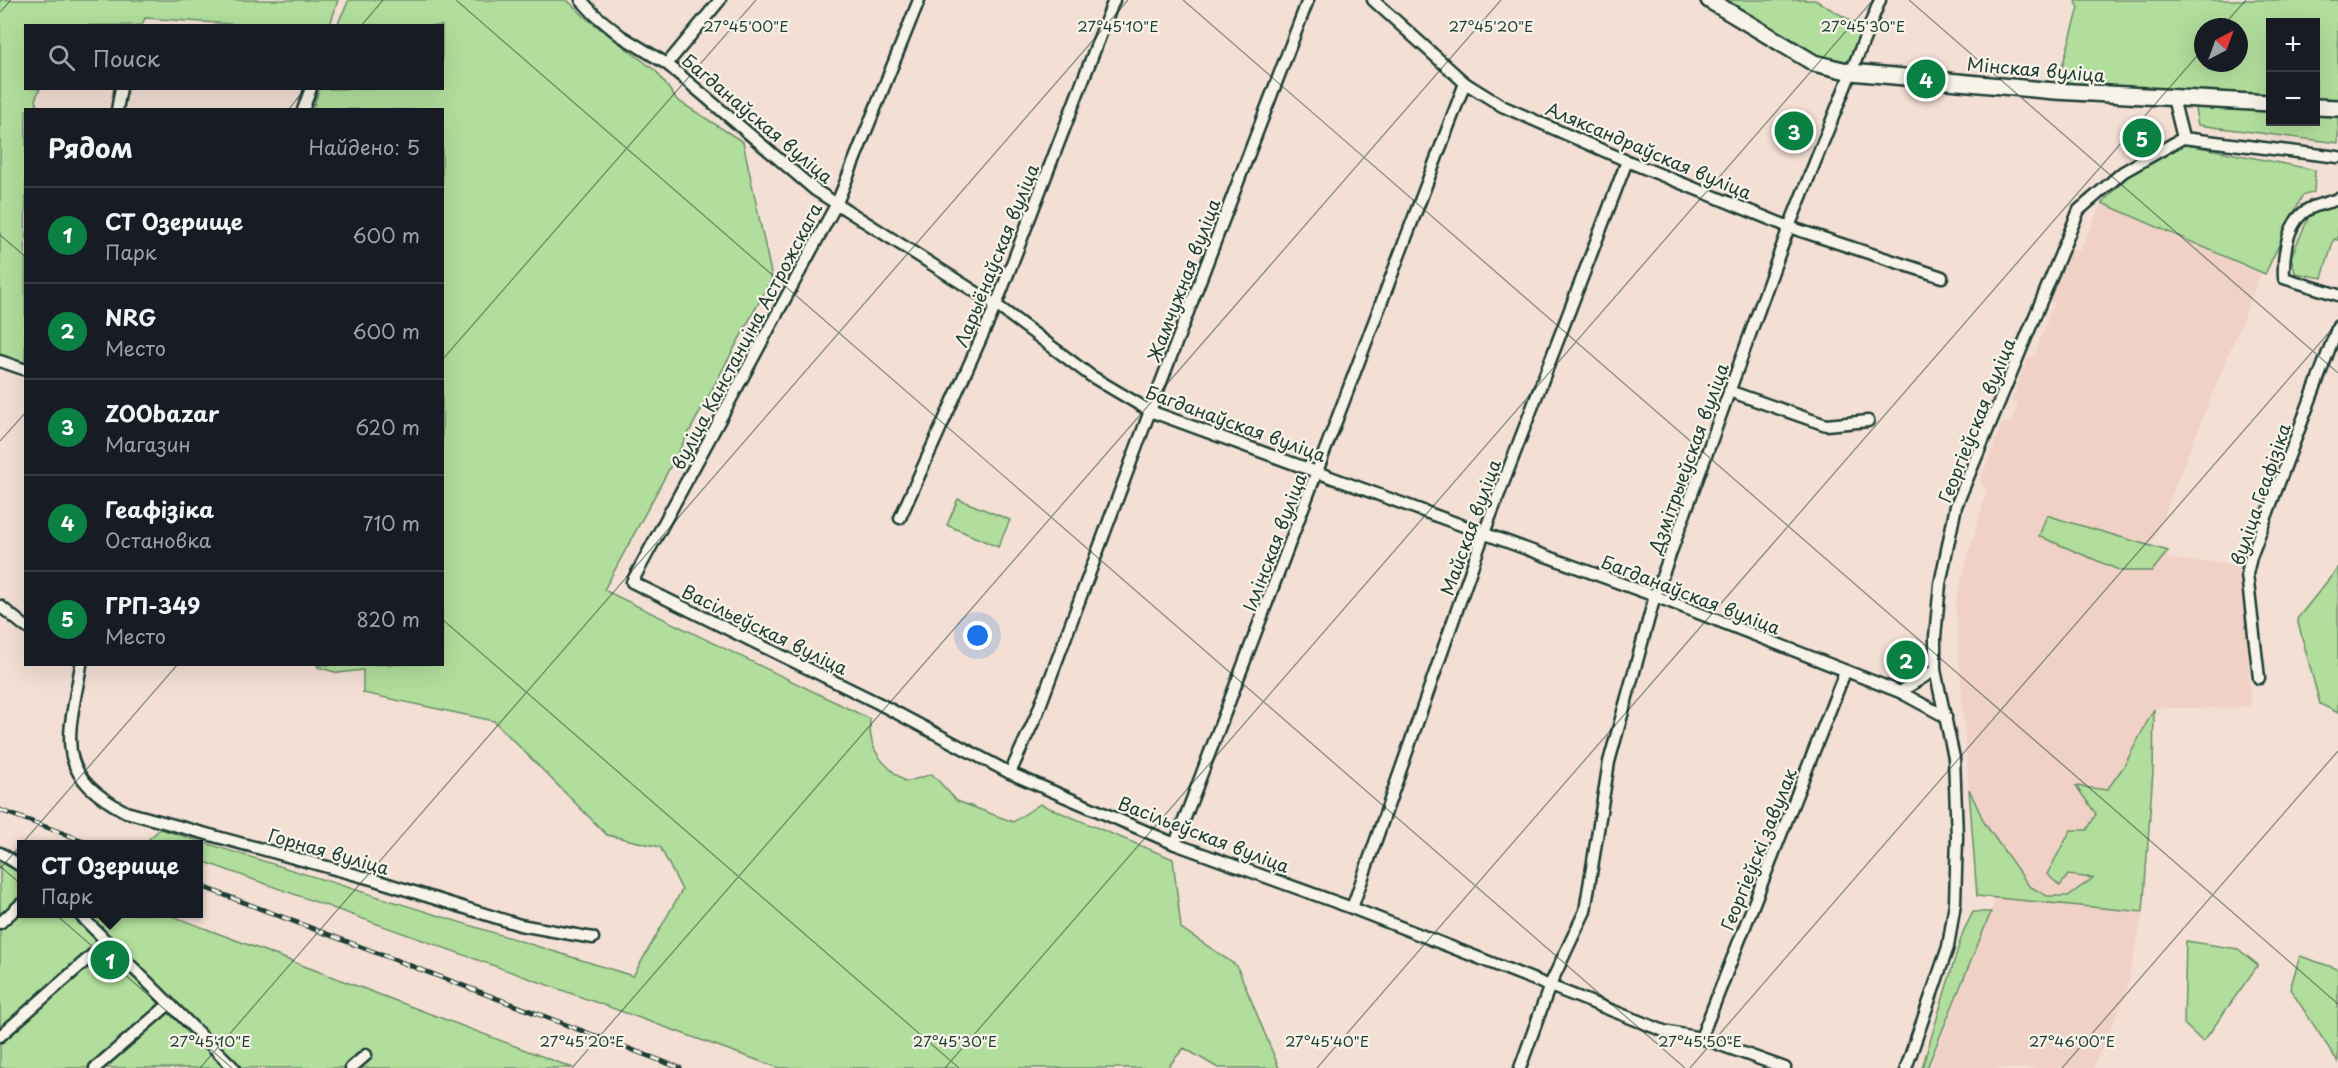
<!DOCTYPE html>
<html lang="ru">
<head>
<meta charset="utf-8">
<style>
	:root { --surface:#171b24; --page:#242831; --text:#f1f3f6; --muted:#9ea1a6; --line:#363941; --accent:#0b8043 }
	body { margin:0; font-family:"Playpen Sans",sans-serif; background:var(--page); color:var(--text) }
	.controls { position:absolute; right:18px; top:18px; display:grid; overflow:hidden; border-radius:0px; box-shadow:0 6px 24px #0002 }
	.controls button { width:54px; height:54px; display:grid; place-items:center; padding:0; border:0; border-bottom:2px solid var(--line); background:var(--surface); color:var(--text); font:30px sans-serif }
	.compass { position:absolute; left:2194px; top:18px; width:54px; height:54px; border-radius:50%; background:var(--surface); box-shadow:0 6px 24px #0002; rotate:41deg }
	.you { position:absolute; left:978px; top:636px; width:21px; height:21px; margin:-15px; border:4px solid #fff; border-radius:50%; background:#1a73e8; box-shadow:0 0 0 9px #1a73e833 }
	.badge { display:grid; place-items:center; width:39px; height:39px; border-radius:50%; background:var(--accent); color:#fff; font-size:20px; font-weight:700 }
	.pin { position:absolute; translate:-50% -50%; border:3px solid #fff; box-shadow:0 2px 6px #0006 }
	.popup { position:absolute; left:17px; top:840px; width:186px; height:78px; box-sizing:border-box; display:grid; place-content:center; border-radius:0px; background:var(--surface); filter:drop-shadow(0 2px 4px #0005); font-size:20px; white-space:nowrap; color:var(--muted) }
	.popup b { font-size:22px; color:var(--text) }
	.popup::after { content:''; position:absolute; left:50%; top:100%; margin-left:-12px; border:12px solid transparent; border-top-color:var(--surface) }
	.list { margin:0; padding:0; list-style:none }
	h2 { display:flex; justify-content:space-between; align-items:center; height:78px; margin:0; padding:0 24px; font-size:26px }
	h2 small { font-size:20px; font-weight:400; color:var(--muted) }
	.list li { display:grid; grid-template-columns:39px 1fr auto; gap:18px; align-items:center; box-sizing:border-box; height:96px; padding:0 24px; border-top:2px solid var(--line) }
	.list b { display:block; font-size:22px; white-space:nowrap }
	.list p { margin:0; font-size:20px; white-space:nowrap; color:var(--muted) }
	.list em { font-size:20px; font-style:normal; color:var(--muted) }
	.icon { flex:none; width:33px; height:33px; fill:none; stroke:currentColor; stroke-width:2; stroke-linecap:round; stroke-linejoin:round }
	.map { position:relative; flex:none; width:2338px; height:1068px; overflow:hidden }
	.search { position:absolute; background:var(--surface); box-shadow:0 6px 24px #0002; left:24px; top:24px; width:420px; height:66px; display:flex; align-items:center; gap:15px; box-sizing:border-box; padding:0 21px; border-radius:0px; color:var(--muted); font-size:22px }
	.panel { position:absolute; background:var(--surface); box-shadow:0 6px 24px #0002; left:24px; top:108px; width:420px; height:558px; border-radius:0px }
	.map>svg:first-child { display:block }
	.built { fill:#f0d1c6 }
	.green { fill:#b1de9c; stroke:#688e68; stroke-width:1.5; fill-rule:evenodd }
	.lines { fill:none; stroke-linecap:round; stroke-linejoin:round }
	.street-casing { stroke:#1f3d34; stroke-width:15 }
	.secondary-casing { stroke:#1f3d34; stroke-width:20 }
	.street { stroke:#f7f3e8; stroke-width:10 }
	.secondary { stroke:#f7f3e8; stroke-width:15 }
	.rail-casing { stroke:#1f3d34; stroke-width:5 }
	.rail { stroke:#f7f3e8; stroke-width:3; stroke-dasharray:9; stroke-linecap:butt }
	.ticks { fill:none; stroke:#1f3d34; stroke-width:1.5; stroke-opacity:0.45 }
	.labels { text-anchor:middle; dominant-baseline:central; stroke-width:4.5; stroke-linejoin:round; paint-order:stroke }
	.street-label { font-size:18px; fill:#1f3d34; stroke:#f7f3e8 }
	.ticks-label { font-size:15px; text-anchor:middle; fill:#1f3d34; stroke:#f7f3e8; stroke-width:4.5; stroke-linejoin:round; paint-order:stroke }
</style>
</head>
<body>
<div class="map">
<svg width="2338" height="1068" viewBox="0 0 2338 1068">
	<rect width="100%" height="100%" fill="#f3dfd4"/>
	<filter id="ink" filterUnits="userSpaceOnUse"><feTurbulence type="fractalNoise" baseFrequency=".0167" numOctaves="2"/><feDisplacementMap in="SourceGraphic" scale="12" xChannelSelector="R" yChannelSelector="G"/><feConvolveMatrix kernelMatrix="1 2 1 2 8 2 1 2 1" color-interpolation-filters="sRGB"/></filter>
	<g filter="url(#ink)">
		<polygon class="built" points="2102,203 2261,274 2151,546 2168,551 2168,559 2243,565 2251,705 2232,708 2154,708 2153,777 2143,912 2125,997 2093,1068 1930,1068 1996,898 1977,896 1955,603 1987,490 1980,481 2003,422 2010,424 2018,404 2011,401 2029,356 2034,357 2054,303 2049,301 2069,248 2079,251"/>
		<g class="green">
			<polygon points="0,0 338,0 330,25 246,25 145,18 142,25 26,26 26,88 40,89 36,97 37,109 26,110 25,366 0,356"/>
			<path d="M 349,0 L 567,0 L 586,18 L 656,71 L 677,100 L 743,142 L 772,278 L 604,590 L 870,719 C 868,752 882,763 906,782 L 932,774 L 957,801 L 1013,822 L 1040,804 L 1173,859 L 1181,928 L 1237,966 L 1279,1068 L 1218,1068 L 1184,1048 L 1167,1068 L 779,1068 L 199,860 L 198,844 L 156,844 L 147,841 L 160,829 L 633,976 L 682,890 L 660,847 L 607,835 L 494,721 L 363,693 L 363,670 L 338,673 L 318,667 L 317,665 L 442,664 L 442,110 L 313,109 L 319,89 L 442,88 L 442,26 L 337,25 Z"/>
			<polygon points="1709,0 1815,0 1867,30 1851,72 1829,68"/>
			<path d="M 2075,0 L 2338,0 L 2338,108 L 2316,107 L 2316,22 L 2270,22 L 2270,103 L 2055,91 L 2079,8 ZM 2203,27 L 2239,27 L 2239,63 L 2203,63 Z"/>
			<polygon points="2194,103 2270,110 2270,122 2316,122 2316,113 2338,115 2338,143 2198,125"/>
			<polygon points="2184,144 2315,170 2314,192 2302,196 2265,274 2102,203 2128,176"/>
			<polygon points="2338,204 2338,240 2334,239 2322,278 2295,273 2291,257 2310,214"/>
			<polygon points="958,499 1010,520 998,547 947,525"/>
			<polygon points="2047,515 2062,520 2168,551 2152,571 2121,571 2039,536"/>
			<polygon points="2338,568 2338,713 2320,704 2297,619"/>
			<polygon points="2154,709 2153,771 2143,912 1977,896 1969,789 1985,824 2029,886 2047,896 2068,896 2093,878 2068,875 2060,886 2047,874 2071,830 2087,830 2096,814 2076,786 2107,790 2124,766"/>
			<polygon points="0,860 21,874 21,914 167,914 573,1068 0,1068"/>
			<polygon points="1973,912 1991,912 1927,1068 1922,1068 1963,932"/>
			<polygon points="2186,941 2238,949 2258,965 2203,1042 2184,1024"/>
			<polygon points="2300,956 2338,969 2338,1062 2290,989"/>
		</g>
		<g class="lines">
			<defs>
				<g id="street">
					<polyline points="581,0 594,14 621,36 667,64 815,190 996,305 1091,376 1150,411 1655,596 1900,692 1946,717"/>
					<polyline points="919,0 837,203 632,582 878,703 1010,773 1175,844 1352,908 1664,1031 1701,1038 1785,1068"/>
					<polyline points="1373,0 1465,83 1502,106 1627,161 1789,227 1942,277"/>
					<polyline points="667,64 720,0"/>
					<polyline points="2173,98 2183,138"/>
					<polyline points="117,110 121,88"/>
					<polyline points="303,110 311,88"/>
					<path d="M 2338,199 C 2328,203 2311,205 2303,213 C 2286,227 2283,258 2284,278 L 2338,295"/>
					<polyline points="0,361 26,370"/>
					<polyline points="1729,391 1826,425 1868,421"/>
					<polyline points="900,518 996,305 1114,0"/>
					<polyline points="0,606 26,627"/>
					<path d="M 81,665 C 69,737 51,773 126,812 L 375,880 L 520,925 L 593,938"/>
					<polyline points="2259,678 2247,574 2251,557 2338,326"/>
					<polyline points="1900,692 1935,670"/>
					<polyline points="1010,773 1037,714 1150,411 1308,0"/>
					<polyline points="1175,844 1465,83"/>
					<polyline points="0,853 21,866"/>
					<polyline points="1352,908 1484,533 1627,161"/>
					<polyline points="79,914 234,1068"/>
					<polyline points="0,923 21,904"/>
					<polyline points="0,1036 107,942"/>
					<polyline points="1701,1038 1845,672"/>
					<polyline points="95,1068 168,1005"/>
					<polyline points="351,1068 366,1055"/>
					<polyline points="1520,1068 1550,985 1585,911 1609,762 1655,596 1789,227 1880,0"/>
					<polyline points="1906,1068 1948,947 1955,903 1957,837 1954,758 1935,670 1935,637 1940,584 1956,506 2079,210 2123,172 2183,138 2338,157"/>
				</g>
				<g id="secondary">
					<polyline points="1709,0 1814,63 1851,72 2055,91 2270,103"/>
					<polyline points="2316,107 2338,108"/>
				</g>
			</defs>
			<use href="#street" class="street-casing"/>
			<use href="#secondary" class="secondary-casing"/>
			<use href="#street" class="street"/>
			<use href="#secondary" class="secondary"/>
			<defs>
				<g id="rail">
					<polyline points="0,810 92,844"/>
					<polyline points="198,885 680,1068"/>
				</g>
			</defs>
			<use href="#rail" class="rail-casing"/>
			<use href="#rail" class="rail"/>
		</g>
	</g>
	<path class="ticks" d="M 456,0 L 1685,1068M 1183,0 L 2338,1004M 1909,0 L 2338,373M 0,12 L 11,0M 361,26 L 383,0M 2222,27 L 2246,0M 288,110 L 306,88M 0,235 L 26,257M 442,360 L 756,0M 0,441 L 26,412M 442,619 L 959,1068M 0,866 L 232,1068M 0,869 L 178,664M 200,1068 L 1128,0M 572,1068 L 1501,0M 945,1068 L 1873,0M 1317,1068 L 2203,49M 1690,1068 L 2338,322M 2062,1068 L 2338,751"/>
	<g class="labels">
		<g class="street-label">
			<text transform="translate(2036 69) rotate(5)">Мінская вуліца</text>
			<text transform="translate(758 118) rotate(40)">Багданаўская вуліца</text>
			<text transform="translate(1649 150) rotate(23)">Аляксандраўская вуліца</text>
			<text transform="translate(996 255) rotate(-68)">Ларыёнаўская вуліца</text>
			<text transform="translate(1183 280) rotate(-69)">Жамчужная вуліца</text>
			<text transform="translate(746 336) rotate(-62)">вуліца Канстанціна Астрожскага</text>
			<text transform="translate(1976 420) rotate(-68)">Георгіеўская вуліца</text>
			<text transform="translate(1236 423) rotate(20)">Багданаўская вуліца</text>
			<text transform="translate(1688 458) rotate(-70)">Дзмітрыеўская вуліца</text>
			<text transform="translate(2260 494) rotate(-71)">вуліца Геафізіка</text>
			<text transform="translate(1470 527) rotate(-70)">Майская вуліца</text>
			<text transform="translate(1274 542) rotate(-69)">Іллінская вуліца</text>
			<text transform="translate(1691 594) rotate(21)">Багданаўская вуліца</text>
			<text transform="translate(765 629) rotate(26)">Васільеўская вуліца</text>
			<text transform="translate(1204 834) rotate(21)">Васільеўская вуліца</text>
			<text transform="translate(1758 849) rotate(-68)">Георгіеўскі завулак</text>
			<text transform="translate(329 851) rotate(16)">Горная вуліца</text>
		</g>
	</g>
	<g class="ticks-label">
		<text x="746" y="32">27°45'00"E</text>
		<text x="1118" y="32">27°45'10"E</text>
		<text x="1491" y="32">27°45'20"E</text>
		<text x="1863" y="32">27°45'30"E</text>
		<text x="210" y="1047">27°45'10"E</text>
		<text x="582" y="1047">27°45'20"E</text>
		<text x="955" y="1047">27°45'30"E</text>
		<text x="1327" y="1047">27°45'40"E</text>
		<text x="1700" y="1047">27°45'50"E</text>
		<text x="2072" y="1047">27°46'00"E</text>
	</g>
</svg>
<div class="controls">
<button>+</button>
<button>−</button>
</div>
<svg class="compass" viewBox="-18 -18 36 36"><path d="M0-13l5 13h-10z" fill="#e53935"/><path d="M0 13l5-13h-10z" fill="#9ea1a6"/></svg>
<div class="you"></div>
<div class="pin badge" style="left:110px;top:960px">1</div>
<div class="popup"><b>СТ Озерище</b>Парк</div>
<div class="pin badge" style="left:1906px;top:660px">2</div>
<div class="pin badge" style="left:1794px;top:131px">3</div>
<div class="pin badge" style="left:1926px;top:79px">4</div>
<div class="pin badge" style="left:2142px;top:138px">5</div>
<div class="search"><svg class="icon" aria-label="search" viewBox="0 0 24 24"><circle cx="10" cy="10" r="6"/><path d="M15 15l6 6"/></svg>Поиск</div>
<section class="panel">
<h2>Рядом<small>Найдено: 5</small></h2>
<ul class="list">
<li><span class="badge">1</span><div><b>СТ Озерище</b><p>Парк</p></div><em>600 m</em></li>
<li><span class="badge">2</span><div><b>NRG</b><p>Место</p></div><em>600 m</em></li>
<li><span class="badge">3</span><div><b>ZOObazar</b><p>Магазин</p></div><em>620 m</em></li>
<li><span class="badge">4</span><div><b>Геафізіка</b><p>Остановка</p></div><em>710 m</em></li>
<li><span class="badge">5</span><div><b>ГРП-349</b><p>Место</p></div><em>820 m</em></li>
</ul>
</section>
</div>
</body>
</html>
